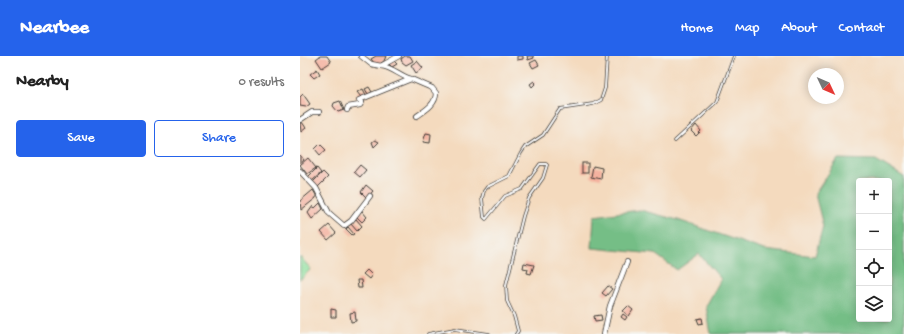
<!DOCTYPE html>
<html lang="en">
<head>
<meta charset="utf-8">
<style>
	:root { --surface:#fff; --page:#f2f2f2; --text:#222; --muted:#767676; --line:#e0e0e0; --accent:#2563eb }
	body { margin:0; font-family:"Gochi Hand",sans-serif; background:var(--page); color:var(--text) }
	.controls { position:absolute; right:12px; bottom:12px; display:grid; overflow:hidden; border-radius:4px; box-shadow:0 2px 10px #0003 }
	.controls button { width:36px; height:36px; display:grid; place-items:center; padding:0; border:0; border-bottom:1px solid var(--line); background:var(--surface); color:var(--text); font:20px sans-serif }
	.compass { position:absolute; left:508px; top:12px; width:36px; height:36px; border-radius:50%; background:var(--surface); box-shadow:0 2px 10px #0003; rotate:134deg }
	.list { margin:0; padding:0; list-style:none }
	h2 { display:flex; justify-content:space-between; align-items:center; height:52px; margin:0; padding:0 16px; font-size:17px }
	h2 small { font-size:13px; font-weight:400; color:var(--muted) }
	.actions { display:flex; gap:8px; padding:12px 16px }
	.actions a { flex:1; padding:9px 0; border:1px solid var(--accent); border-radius:4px; text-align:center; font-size:14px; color:var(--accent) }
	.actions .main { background:var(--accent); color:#fff }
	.icon { flex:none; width:22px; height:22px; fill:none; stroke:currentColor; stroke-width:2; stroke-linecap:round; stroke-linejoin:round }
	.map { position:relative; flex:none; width:604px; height:278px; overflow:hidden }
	header { display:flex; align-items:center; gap:24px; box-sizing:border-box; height:56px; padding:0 20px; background:var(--accent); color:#fff }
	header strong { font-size:19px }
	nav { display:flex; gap:22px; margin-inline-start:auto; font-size:14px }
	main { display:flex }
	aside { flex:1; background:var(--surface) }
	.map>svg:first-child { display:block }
	.green { fill:#90e09f; stroke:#567e5e }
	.forest { fill:#74be86; stroke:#486d51; fill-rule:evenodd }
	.building { fill:#f4ae9b }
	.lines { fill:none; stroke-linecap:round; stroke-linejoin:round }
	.lane-casing { stroke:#3c3834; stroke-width:3.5 }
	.street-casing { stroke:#3c3834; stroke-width:6 }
	.lane { stroke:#fff; stroke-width:2 }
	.street { stroke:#fff; stroke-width:4.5 }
</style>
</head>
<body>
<header>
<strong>Nearbee</strong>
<nav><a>Home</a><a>Map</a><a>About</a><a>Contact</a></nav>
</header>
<main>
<aside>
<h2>Nearby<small>0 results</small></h2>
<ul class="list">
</ul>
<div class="actions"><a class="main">Save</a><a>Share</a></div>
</aside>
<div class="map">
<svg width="604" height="278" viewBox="0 0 604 278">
	<rect width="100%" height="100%" fill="#f6f6f2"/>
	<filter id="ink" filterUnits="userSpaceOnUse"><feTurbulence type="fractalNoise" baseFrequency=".025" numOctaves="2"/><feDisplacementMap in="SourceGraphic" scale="8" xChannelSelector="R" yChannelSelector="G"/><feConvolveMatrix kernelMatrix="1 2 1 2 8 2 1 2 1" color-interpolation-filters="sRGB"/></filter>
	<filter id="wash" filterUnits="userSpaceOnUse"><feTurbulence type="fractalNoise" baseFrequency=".012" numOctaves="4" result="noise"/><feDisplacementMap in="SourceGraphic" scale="16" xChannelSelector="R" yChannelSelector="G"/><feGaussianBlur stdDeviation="0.9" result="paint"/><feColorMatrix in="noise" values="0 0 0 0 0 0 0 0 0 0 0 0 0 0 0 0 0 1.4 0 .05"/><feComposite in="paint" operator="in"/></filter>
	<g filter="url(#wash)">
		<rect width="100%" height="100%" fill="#f4dabe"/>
		<polygon class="green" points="0,201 11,213 0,224"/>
		<path class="forest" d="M 538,103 L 576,104 L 604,121 L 604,278 L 411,278 L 406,250 L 421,223 L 399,198 L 377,214 L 355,198 L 292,192 L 294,160 L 340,154 L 378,164 L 464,194 L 515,200 L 523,170 L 515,138 ZM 559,125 L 589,125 L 589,263 L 559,263 Z"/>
		<g id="blocks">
			<g class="building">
				<polygon points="20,0 27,0 31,6 22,12 16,3"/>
				<polygon points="76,0 86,0 84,5 78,9 75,8 71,3"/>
				<polygon points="105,0 110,0 113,5 106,9 102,6 101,3"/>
				<polygon points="217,0 223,0 223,3 217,4"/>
				<polygon points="227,0 233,0 234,2 228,4"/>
				<polygon points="236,4 239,9 233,12 230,7"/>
				<polygon points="94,5 97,8 92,11 89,8"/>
				<polygon points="117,5 123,12 116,17 111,9"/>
				<polygon points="17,13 20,18 14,22 10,18"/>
				<polygon points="234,25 236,27 232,31 230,28"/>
				<polygon points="69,31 72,36 68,38 65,33"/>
				<polygon points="63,33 66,39 61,41 57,36"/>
				<polygon points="3,38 10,48 6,51 0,50 0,41"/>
				<polygon points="40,45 44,54 38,56 33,50 34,47"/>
				<polygon points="2,66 6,72 1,76 0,67"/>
				<polygon points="396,69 401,75 396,80 391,75"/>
				<polygon points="126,77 131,78 130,87 123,86"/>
				<polygon points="75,84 79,86 74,91 72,86"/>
				<polygon points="20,88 26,94 20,99 15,93"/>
				<polygon points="0,99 4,104 0,107"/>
				<polygon points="8,102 16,112 7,118 0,109"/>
				<rect x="282" y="107" width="6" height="10"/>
				<polygon points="60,109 66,114 60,121 54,116"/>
				<polygon points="293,110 302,112 301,123 291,121"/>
				<polygon points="17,112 21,117 12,125 8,121"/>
				<polygon points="23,116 28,121 18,131 13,126"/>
				<polygon points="66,129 73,135 67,142 61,136"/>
				<polygon points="13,134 16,139 16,142 1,154 0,145"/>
				<polygon points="20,147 23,153 12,163 8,157 13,150 15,152"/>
				<polygon points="62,155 67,161 62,166 56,160"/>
				<polygon points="56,163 62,170 57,175 51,168"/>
				<polygon points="29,169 36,177 28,184 21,176"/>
				<polygon points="48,171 54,178 52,179 46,173"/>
				<polygon points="224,207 234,209 231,218 227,217 228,213 223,212"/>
				<polygon points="67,214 72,219 69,223 63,218"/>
				<polygon points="57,224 61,224 62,232 58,232"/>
				<polygon points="308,230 312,233 306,240 302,237"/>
				<polygon points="328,250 333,254 329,260 323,255"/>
				<polygon points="31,253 36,254 36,261 31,261"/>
				<polygon points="55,256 56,265 51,266 50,257"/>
				<polygon points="323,258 327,261 325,264 321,261"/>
				<polygon points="301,259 302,264 295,265 294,260"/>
				<polygon points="402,262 403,267 399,268 397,263"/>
			</g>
		</g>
	</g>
	<g filter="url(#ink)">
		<use href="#blocks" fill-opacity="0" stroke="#3c3834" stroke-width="1"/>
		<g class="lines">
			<defs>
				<g id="lane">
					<polyline points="375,85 417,46 434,0"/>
					<polyline points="128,278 155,273 189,278"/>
					<polyline points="216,278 218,275 214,260 207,245 206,229 223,160 229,142 243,122 247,109 246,108 240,108 222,133 205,140 186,163 184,161 182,142 184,135 187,131 209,120 221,97 225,91 243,79 260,53 293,48 301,44 305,32 307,0"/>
				</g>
				<g id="street">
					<polyline points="61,0 71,8 81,10 99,0"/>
					<path d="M 111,23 L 132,32 L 136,37 C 136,48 126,54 117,60"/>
					<path d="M 47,54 L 48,51 L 60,49 L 62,46 L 59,44 L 111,23 C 100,20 92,11 81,10"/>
					<polyline points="0,64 12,56 19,56"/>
					<polyline points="0,115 16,132 29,157 44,170 51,165 70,140"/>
					<polyline points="304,278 310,250 327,206"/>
				</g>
			</defs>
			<use href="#lane" class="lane-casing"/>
			<use href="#street" class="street-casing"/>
			<use href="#lane" class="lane"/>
			<use href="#street" class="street"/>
		</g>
	</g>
</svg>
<div class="controls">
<button>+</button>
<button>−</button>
<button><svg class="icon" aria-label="locate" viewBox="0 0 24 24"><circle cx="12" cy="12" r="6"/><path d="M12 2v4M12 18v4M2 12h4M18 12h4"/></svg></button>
<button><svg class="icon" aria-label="layers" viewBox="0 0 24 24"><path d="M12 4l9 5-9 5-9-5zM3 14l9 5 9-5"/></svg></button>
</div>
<svg class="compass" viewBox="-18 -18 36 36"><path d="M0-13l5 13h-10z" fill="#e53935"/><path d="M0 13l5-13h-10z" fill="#767676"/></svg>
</div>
</main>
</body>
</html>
